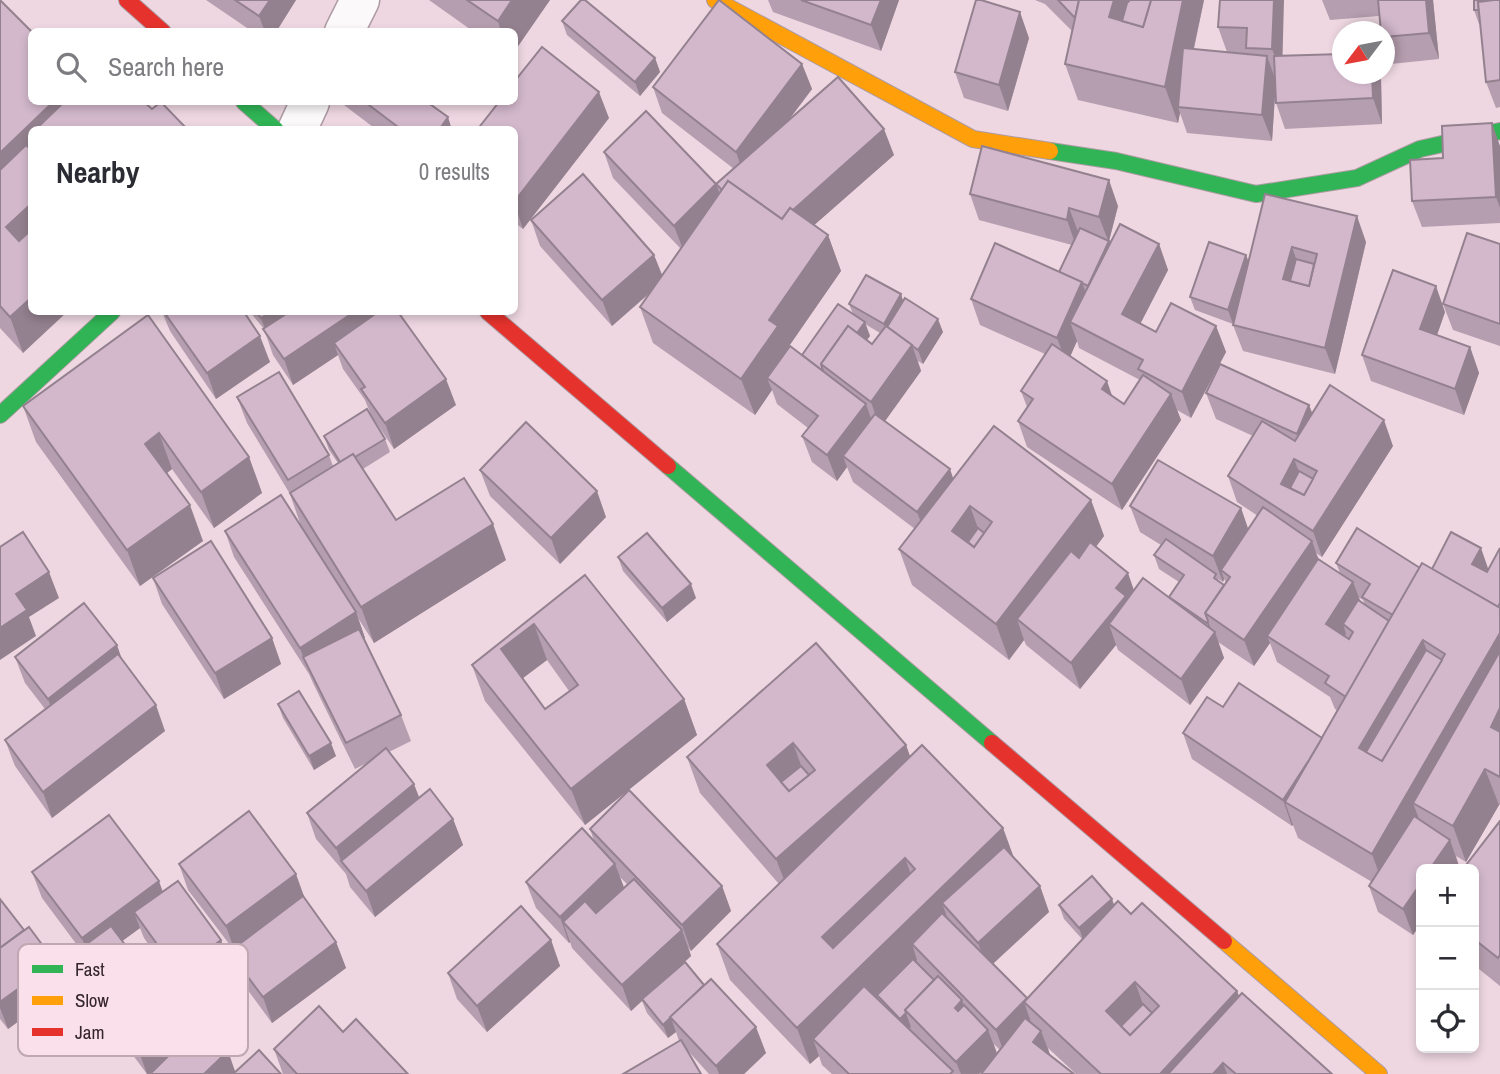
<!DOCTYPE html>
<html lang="en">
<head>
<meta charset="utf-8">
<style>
	:root { --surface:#fff; --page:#f7f7f7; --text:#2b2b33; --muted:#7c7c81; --line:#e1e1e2 }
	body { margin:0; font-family:"Archivo Narrow",sans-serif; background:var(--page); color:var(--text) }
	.controls { position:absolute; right:21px; bottom:21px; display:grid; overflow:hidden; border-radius:10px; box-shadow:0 4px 10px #0003 }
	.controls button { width:63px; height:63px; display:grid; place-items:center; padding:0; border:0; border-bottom:2px solid var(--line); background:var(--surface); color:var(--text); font:35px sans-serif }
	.compass { position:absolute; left:1332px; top:21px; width:63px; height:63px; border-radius:50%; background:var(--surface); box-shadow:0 4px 10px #0003; rotate:238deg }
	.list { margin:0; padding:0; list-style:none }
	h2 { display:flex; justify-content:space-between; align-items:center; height:91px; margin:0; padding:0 28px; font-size:30px }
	h2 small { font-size:23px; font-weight:400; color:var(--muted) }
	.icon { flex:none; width:38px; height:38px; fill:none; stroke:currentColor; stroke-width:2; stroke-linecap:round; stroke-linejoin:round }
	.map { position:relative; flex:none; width:1500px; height:1074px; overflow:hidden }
	.search { position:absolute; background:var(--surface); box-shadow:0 4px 10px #0003; left:28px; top:28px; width:490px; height:77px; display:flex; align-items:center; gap:18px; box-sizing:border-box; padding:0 24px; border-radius:10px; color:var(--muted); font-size:26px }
	.panel { position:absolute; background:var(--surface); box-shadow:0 4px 10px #0003; left:28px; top:126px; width:490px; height:189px; border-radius:10px }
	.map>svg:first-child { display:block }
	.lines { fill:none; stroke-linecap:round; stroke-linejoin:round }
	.street-casing { stroke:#ad9ba3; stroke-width:41 }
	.fast-casing { stroke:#ad9ba3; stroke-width:18 }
	.slow-casing { stroke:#ad9ba3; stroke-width:18 }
	.jam-casing { stroke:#ad9ba3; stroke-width:18 }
	.street { stroke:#fcf9fa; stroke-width:38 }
	.fast { stroke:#30b455; stroke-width:16 }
	.slow { stroke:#ff9f0a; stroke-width:16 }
	.jam { stroke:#e5322d; stroke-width:16 }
	.wall { fill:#b59eaf; fill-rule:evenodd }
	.shaded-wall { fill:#94818f }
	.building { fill:#d3b8cc; stroke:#94818f; stroke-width:2; fill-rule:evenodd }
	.key { fill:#fae0eb; stroke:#bfa8b2; stroke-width:2 }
	.key-label { font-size:19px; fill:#35252c }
</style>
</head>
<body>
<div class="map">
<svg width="1500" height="1074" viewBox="0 0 1500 1074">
	<rect width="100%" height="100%" fill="#eed7e1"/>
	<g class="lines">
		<defs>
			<g id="street">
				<polyline points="344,32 360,0"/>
				<polyline points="297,130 310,102"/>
			</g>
			<g id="fast">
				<polyline points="244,102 276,130"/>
				<polyline points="1050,151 1116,161 1256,194 1357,178 1420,149 1500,131"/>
				<polyline points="0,415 112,312"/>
				<polyline points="668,466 992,743"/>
			</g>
			<g id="slow">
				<polyline points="715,0 973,139 1050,151"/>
				<polyline points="1224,941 1379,1074"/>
			</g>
			<g id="jam">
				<polyline points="127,0 163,32"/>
				<polyline points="488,312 668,466"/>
				<polyline points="992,743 1224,941"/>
			</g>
		</defs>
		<use href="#street" class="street-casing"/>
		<use href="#fast" class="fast-casing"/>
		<use href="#slow" class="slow-casing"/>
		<use href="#jam" class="jam-casing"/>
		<use href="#street" class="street"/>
		<use href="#fast" class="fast"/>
		<use href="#slow" class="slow"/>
		<use href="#jam" class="jam"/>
	</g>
	<g class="wall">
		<polygon points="0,0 32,102 152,109 188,130 32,130 32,312 23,353 0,328"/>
		<polygon points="206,0 296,0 276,32 253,32"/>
		<polygon points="429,0 550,0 514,52 514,32 474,32"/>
		<polygon points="768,0 899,0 881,51 773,12"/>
		<polygon points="1035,0 1204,0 1194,49 1227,52 1218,27 1220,0 1282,56 1381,78 1382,124 1285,129 1276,103 1275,93 1272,141 1187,133 1180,113 1178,123 1078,100 1065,64 1072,31 1045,4"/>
		<polygon points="1322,0 1433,0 1439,59 1391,64 1384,46 1384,37 1379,16 1330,20"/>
		<polygon points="1474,0 1500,0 1500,107 1496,108 1486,82 1480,24 1479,24 1474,10"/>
		<polygon points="562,21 655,58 660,72 640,96 567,35"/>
		<polygon points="1029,38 1008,111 964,98 955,72"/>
		<path d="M 802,64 L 812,89 L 788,121 L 894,155 L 814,225 L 828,235 L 841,271 L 787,349 L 787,351 L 802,355 L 853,314 L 849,304 L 901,294 L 903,301 L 943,332 L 923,364 L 918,361 L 921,371 L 885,421 L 953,479 L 1091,500 L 1104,536 L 1096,547 L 1134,591 L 1170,598 L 1179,582 L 1159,569 L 1154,555 L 1161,545 L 1140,532 L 1130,506 L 1241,508 L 1248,530 L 1258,516 L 1237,502 L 1228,476 L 1253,436 L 1216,419 L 1206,393 L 1309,405 L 1312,413 L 1393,446 L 1322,557 L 1316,553 L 1319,559 L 1340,573 L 1336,563 L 1432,569 L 1489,569 L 1500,548 L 1500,805 L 1499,805 L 1466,862 L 1456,856 L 1459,866 L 1413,935 L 1378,912 L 1369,886 L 1372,882 L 1298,838 L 1293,825 L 1292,826 L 1192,759 L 1183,733 L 1223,707 L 1322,738 L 1338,711 L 1335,709 L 1330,697 L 1277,662 L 1270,643 L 1254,666 L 1218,642 L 1224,658 L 1190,705 L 1118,650 L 1116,645 L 1080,689 L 1026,645 L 1024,640 L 1009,660 L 912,585 L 899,549 L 915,529 L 853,482 L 847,467 L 837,481 L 812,462 L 802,436 L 808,428 L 777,404 L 772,390 L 755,415 L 653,343 L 640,307 L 650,293 L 612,326 L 540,246 L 531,220 L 654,255 L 662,275 L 681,249 L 613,178 L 604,152 L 716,184 L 734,169 L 662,113 L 653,87 ZM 865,324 L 880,333 L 872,344 L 867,340 L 870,336 ZM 1218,579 L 1223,582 L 1224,579 L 1226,583 L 1224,585 L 1219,582 ZM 1358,597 L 1363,600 L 1365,605 L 1360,602 Z"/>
		<polygon points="340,102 427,102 452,130 377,130"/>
		<polygon points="609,118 523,229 514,222 514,130"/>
		<polygon points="1500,146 1500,223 1422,227 1412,201"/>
		<path d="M 970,194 L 1118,206 L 1109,241 L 1110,243 L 1159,244 L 1168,270 L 1140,324 L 1156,332 L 1216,326 L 1226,352 L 1191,418 L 1177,410 L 1181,420 L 1122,510 L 1027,447 L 1018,421 L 1027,407 L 1021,391 L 1045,354 L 980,325 L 971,299 L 1059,272 L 1072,245 L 979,220 ZM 1077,341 L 1079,348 L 1140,380 L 1124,404 L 1112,396 L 1070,356 Z"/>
		<polygon points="1265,194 1366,242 1335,374 1243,351 1233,325 1236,315 1233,324 1195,310 1190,297 1246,255 1249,262"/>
		<polygon points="1500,244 1500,346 1453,330 1443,304"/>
		<polygon points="162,312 244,312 270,362 216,399 170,331"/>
		<polygon points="250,312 288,312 456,405 394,449 371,415 365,400 343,369 338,355 293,385 273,355 264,329"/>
		<polygon points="1445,312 1437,335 1470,347 1479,373 1464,415 1371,381 1362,355"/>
		<polygon points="148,315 249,457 262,493 214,528 172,469 167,473 203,541 140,586 36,442 23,406"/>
		<polygon points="237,397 329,455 333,466 338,463 329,450 324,436 385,439 390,452 363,469 396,520 506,560 374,643 358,618 365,638 363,639 401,715 411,741 389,752 419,797 453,819 463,845 375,917 350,887 346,874 316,839 307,813 369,762 355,769 313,683 309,674 234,557 225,531 302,529 290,494 247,423"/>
		<polygon points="480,470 606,517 560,564 490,496"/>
		<polygon points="618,557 696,598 667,622 623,571"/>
		<path d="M 585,575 L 684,699 L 697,735 L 585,825 L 485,701 L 472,665 ZM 547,660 L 569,691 L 545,709 L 522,678 Z"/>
		<polygon points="153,578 272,638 281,664 224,699 162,604"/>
		<path d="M 816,643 L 906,745 L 910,757 L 1003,828 L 1014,858 L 1040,886 L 1049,912 L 993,964 L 1027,999 L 1082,939 L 1064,919 L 1059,905 L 1114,905 L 1131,914 L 1237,991 L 1239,996 L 1332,1074 L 1076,1074 L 1048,1048 L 1050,1056 L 988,1066 L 979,1074 L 832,1074 L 822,1065 L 819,1056 L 810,1064 L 730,980 L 717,944 L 779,884 L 700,793 L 687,757 ZM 994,1044 L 1000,1050 L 997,1054 Z"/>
		<polygon points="15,657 121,659 165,731 52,818 15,766 5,740 45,709 25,683"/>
		<polygon points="278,704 336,756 314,770 283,718"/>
		<polygon points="1500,821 1500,986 1474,965 1474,869"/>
		<path d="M 590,829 L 722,886 L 731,911 L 691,951 L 689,948 L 691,956 L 677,969 L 704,985 L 766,1053 L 744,1074 L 709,1074 L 679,1041 L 676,1032 L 668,1038 L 647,1013 L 642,1001 L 631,1011 L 572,948 L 570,942 L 569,943 L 536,908 L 526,882 L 594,841 ZM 620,877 L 627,884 L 624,888 Z"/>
		<polygon points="179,864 305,899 336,942 346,968 272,1023 239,978 229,952 233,949 188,890"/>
		<polygon points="32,872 163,892 221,940 231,966 186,998 144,938 140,928 122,941 187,1038 236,1072 281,1074 154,1070 149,1074 147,1074 79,983 69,957 80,949 42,898"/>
		<polygon points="0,899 64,988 8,1029 0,1019"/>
		<polygon points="551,940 560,966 487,1032 457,999 448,973"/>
		<polygon points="343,1032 408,1074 283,1074 274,1049"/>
	</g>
	<g class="shaded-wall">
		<polygon points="270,0 296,0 276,32 265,32 259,16"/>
		<polygon points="512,0 550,0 514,52 514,32 501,32 498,21"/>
		<polygon points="881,0 899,0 881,51 871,25"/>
		<polygon points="1114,0 1141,0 1125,41 1109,17"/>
		<polygon points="1183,0 1204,0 1181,107 1178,107 1180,113 1178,123 1165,87"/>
		<polygon points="1274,0 1284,0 1282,75 1272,49"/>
		<polygon points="1426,0 1433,0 1439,59 1429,33"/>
		<polygon points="1020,12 1029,38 1008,111 999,85"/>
		<polygon points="1267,56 1276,81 1272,141 1262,115"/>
		<polygon points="655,58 660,72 640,96 635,82"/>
		<polygon points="802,64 812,89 745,178 736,152"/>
		<polygon points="1372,74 1379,74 1381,78 1382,124 1373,98"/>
		<polygon points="599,92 609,118 523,229 514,202"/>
		<polygon points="53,102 100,102 74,130 32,130 32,140 28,136 32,147 32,171 0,202 0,153"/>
		<polygon points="448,117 452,130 439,130"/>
		<polygon points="1492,123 1500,146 1500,208 1496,197"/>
		<polygon points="884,129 894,155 787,249 777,224"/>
		<polygon points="1109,180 1118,206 1109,241 1114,255 1089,286 1109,243 1099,217"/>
		<polygon points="716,184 726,210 684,252 674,226"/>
		<polygon points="32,203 32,251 19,263 6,227"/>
		<polygon points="1069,208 1079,234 1076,246 1067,220"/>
		<polygon points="1357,216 1366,242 1335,374 1325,348"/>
		<polygon points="828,235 841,271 787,349 791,362 767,378 772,390 755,415 741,379 769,320"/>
		<polygon points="1159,244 1168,270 1132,340 1122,314"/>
		<polygon points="1292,247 1301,273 1287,291 1283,279"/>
		<polygon points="654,255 664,280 612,326 602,300"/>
		<polygon points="1246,255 1251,269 1233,324 1228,310"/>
		<polygon points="1082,282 1091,308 1070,322 1077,341 1067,364 1057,338"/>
		<polygon points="1436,286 1445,312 1430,355 1420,329"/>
		<polygon points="901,294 905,308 886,330 884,324"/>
		<polygon points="32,297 32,312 67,312 23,353 10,317"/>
		<polygon points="270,312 288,312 289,315 266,332 261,318"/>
		<polygon points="354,312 383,312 334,343 338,355 293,385 284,359"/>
		<polygon points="938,319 943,332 923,364 918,350"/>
		<polygon points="865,322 870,336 859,350 854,336"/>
		<polygon points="1216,326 1226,352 1191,418 1182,392"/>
		<polygon points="260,336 270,362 216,399 207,373"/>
		<polygon points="912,345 921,371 880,428 871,402"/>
		<polygon points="1470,347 1479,373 1464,415 1455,389"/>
		<polygon points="446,379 456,405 394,449 385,423"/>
		<polygon points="1107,381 1116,407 1102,389"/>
		<polygon points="1171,394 1181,420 1122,510 1112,484"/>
		<polygon points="866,404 875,430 843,456 847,467 837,481 827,455"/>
		<polygon points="1309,405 1319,431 1306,460 1297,434"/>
		<polygon points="1384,420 1393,446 1322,557 1313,531"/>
		<polygon points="159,433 172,469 158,480 145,444"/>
		<polygon points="249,457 262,493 214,528 201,492"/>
		<polygon points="1294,459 1304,485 1295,501 1281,484"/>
		<polygon points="950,469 959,495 927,538 917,512"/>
		<polygon points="597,491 606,517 560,564 551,538"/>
		<polygon points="1091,500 1104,536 1031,631 1017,619 1024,640 1009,660 996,624"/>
		<polygon points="190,505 203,541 140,586 127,550"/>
		<polygon points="970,506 983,542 970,560 952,531"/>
		<polygon points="1241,508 1250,534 1221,570 1224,579 1223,582 1213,556"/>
		<polygon points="493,524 506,560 374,643 361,607"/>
		<polygon points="1312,541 1321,567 1267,636 1270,643 1254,666 1244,640"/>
		<polygon points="1481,548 1490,574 1472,564"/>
		<polygon points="49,572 59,598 29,617 36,636 0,660 0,628 16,594"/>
		<polygon points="1128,573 1137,599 1109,624 1116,645 1080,689 1071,663 1116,588"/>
		<polygon points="1353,582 1363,608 1343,624 1346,634 1335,650 1326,624"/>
		<polygon points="691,584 696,598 667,622 662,608"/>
		<polygon points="356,612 365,638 311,672 303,657 309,674 300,648"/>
		<polygon points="1208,621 1213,635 1215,632 1224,658 1190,705 1181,679 1212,636 1207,623"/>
		<polygon points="534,624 547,660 514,685 501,649"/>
		<polygon points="1500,633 1500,692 1413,803 1422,827 1385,890 1372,854"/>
		<polygon points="272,638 281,664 224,699 215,673"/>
		<polygon points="1423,640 1436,676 1381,769 1359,748"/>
		<polygon points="117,645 126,671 57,725 48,699"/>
		<polygon points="684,699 697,735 585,825 571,789"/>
		<polygon points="156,705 165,731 52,818 43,792"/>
		<polygon points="1500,708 1500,750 1491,727"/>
		<polygon points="1323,739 1285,802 1293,825 1292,826 1283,800"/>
		<polygon points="331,743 336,756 314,770 309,756"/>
		<polygon points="793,743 806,779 775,787 767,765"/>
		<polygon points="906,745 919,781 790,895 776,859"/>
		<polygon points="1485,769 1499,805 1466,862 1453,826"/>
		<polygon points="414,784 424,810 341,861 346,874 336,848"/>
		<polygon points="453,819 463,845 375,917 366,891"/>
		<polygon points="1003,828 1016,864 942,903 951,928 912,944 917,960 879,997 877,995 878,998 813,1039 819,1056 810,1064 797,1028"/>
		<polygon points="1450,840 1459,866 1457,869 1430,869"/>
		<polygon points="905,858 918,894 835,973 822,937"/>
		<polygon points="615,864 625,890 576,936 563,922 570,942 569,943 560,917"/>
		<polygon points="296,874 305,899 235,952 226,926"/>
		<polygon points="159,881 168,907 134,912 140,928 91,964 82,938"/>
		<polygon points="1421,883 1421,923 1413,935 1403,909"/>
		<polygon points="722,886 731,911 691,951 682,925"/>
		<polygon points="1040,886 1049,912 987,969 978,943"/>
		<polygon points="1112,899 1117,913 1084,942 1079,928"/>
		<polygon points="682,930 691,956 631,1011 622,985"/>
		<polygon points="221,940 231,966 186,998 177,972"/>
		<polygon points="551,940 560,966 487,1032 477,1006"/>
		<polygon points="336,942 346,968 272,1023 263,997"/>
		<polygon points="55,962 64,988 8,1029 0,1008 0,1002"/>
		<polygon points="1135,982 1148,1018 1123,1042 1106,1011"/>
		<polygon points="1237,991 1250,1027 1207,1074 1160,1074"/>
		<polygon points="962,1000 971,1026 955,1008"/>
		<polygon points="1024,1002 1033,1028 1005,1056 996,1030"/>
		<polygon points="906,1013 911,1027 905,1032 900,1019"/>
		<polygon points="180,1018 189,1044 149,1074 147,1074 138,1049"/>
		<polygon points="671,1018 676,1032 668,1038 663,1025"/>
		<polygon points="756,1027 766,1053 744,1074 719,1074 716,1066"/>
		<polygon points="988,1030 998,1056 979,1074 961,1074 956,1062"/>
		<polygon points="1041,1031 1051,1057 1033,1042"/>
		<polygon points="228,1051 236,1074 204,1074"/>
		<polygon points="1223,1063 1227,1074 1213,1074"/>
	</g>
	<g class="building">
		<polygon points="0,0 32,32 32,102 53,102 0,153"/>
		<polygon points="235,0 270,0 259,16"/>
		<polygon points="467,0 512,0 498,21"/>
		<polygon points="581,0 585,0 655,58 635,82 562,21"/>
		<polygon points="719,0 802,64 736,152 653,87"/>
		<polygon points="801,0 881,0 871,25"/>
		<polygon points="976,0 981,0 1020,12 999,85 955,72"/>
		<polygon points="1058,0 1079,0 1075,18"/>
		<polygon points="1079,0 1114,0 1109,17 1143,27 1151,0 1183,0 1165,87 1065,64"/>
		<polygon points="1130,0 1151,0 1143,27 1122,21 1127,3"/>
		<polygon points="1220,0 1274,0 1272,49 1246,48 1247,28 1218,27"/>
		<polygon points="1378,0 1426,0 1429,33 1384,37 1384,32 1381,32"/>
		<polygon points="1474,0 1484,0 1484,1 1478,2 1479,10 1474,10"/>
		<polygon points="1494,0 1500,0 1500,80 1486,82 1478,2"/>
		<polygon points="542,47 599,92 514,202 514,130 477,130 499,102 514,102 514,82"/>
		<polygon points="1183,48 1267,56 1262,115 1178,107"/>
		<polygon points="1342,54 1342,74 1372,74 1373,98 1276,103 1274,56"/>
		<polygon points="838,77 884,129 793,210 790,208 782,219 728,181 722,190 716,184 674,226 604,152 646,111 716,184"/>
		<polygon points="64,102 144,102 152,109 161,102 188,130 35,130"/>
		<polygon points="365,102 427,102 448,117 439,130 402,130"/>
		<polygon points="1492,123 1496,197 1412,201 1410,160 1443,158 1442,126"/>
		<polygon points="32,133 32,140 28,136"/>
		<polygon points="26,145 32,151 32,203 6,227 19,241 32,229 32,297 10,317 0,306 0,170"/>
		<polygon points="982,146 1109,180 1099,217 1069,208 1067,220 970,194"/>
		<polygon points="583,174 654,255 602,300 531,220"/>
		<polygon points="728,181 782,219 790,208 828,235 769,320 778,326 741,379 640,307"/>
		<path d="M 1265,194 L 1357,216 L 1325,348 L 1233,325 ZM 1292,247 L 1317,254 L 1309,286 L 1283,279 Z"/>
		<polygon points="1120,224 1159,244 1122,314 1156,332 1171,303 1216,326 1182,392 1138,369 1143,360 1070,322"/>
		<polygon points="1080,228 1109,241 1088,286 1059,272"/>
		<polygon points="1467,233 1500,244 1500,324 1443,304"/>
		<polygon points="1209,242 1246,255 1228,310 1190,297"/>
		<polygon points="995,243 1082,282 1057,338 971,299"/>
		<polygon points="1296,259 1314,264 1309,286 1290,281"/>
		<polygon points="1393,270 1436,286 1420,329 1470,347 1455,389 1362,355"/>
		<polygon points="866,275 901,294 884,324 849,304"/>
		<polygon points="905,298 938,319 918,350 887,327"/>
		<polygon points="838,304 865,322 857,333 848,326 821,364 823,371 802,355"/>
		<polygon points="164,312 244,312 260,336 207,373"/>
		<polygon points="256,312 270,312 261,318"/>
		<polygon points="289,312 354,312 284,359 263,329"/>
		<polygon points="378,312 398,312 446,379 385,423 361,389 365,387 334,343"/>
		<polygon points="148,315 249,457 201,492 159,433 145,444 190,505 127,550 23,406"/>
		<polygon points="848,326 872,344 886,326 912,345 871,402 821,364"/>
		<polygon points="1052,344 1107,381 1102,389 1124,404 1143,375 1171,394 1112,484 1018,421 1033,399 1021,391"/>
		<polygon points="790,346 866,404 827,455 802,436 818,416 767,378"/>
		<polygon points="1220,364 1309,405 1297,434 1206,393"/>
		<polygon points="279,372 329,455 288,480 237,397"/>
		<path d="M 1330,385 L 1384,420 L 1313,531 L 1228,476 L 1262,421 L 1295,441 ZM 1294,459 L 1317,471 L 1304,495 L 1281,484 Z"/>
		<polygon points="367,409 385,439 355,457 353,454 340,462 324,436"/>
		<polygon points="875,414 950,469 917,512 843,456"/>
		<polygon points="526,422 597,491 551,538 480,470"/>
		<path d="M 994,426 L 1091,500 L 996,624 L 899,549 ZM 970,506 L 992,522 L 974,547 L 952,531 Z"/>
		<polygon points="353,454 396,520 464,478 493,524 361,607 290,493"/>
		<polygon points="1158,460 1241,508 1213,556 1130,506"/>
		<polygon points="1299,471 1313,479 1304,495 1290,488"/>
		<polygon points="281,495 356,612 300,648 225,531"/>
		<polygon points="1263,507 1312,541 1244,640 1205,613 1230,577 1221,570"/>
		<polygon points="978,528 984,533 974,547 968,542"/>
		<polygon points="1357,528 1420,568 1393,615 1362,597 1370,584 1336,563"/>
		<polygon points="23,532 49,572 16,594 27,610 0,628 0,547"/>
		<polygon points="1451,532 1481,548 1472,564 1487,572 1500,548 1500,603 1498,607 1432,569"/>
		<polygon points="647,533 691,584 662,608 618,557"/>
		<polygon points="1166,539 1216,574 1214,578 1224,585 1205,613 1208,621 1207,623 1169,597 1184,575 1154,555"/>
		<polygon points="211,541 272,638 215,673 153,578"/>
		<polygon points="1090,542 1128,573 1116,588 1126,596 1071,663 1017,619 1071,551 1079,558"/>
		<polygon points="1318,559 1353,582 1326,624 1349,639 1353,632 1343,624 1358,600 1389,621 1346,697 1325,683 1329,676 1267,636"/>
		<path d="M 1422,563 L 1500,608 L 1500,633 L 1372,854 L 1285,802 ZM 1423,640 L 1445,654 L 1382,761 L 1359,748 Z"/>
		<path d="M 585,575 L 684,699 L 571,789 L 472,665 ZM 534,624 L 578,685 L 545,709 L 501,649 Z"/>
		<polygon points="1143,578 1215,632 1181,679 1109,624"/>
		<polygon points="84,603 117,645 48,699 15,657"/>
		<polygon points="359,629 401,715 346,743 303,657"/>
		<path d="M 816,643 L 906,745 L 776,859 L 687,757 ZM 793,743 L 815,770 L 789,791 L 767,765 Z"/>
		<polygon points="1426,650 1442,660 1382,761 1366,752"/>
		<polygon points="1500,651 1500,708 1491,727 1500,732 1500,777 1485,769 1453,826 1413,803"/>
		<polygon points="118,654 156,705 43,792 5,740"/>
		<polygon points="1239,683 1322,738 1309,760 1283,800 1183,733 1207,697 1223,707"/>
		<polygon points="299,691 331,743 309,756 278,704"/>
		<path d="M 922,745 L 1003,828 L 797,1028 L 717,944 ZM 905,858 L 915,869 L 833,948 L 822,937 Z"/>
		<polygon points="386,748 414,784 336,848 307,813"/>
		<polygon points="801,766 809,775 789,791 781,782"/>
		<polygon points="430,789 453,819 366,891 341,861"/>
		<polygon points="629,790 722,886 682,925 590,829"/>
		<polygon points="249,811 296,874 226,926 179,864"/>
		<polygon points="109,815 159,881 82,938 32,872"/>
		<polygon points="1414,816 1450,840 1430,869 1421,869 1421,883 1403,909 1369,886"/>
		<polygon points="1500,821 1500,955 1498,958 1474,939 1474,869 1463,869"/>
		<polygon points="582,828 615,864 560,917 526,882"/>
		<polygon points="1004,847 1040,886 978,943 942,903"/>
		<polygon points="1092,876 1112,899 1079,928 1059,905"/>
		<polygon points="634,879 682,930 622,985 563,922 585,901 596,913"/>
		<polygon points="178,881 221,940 177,972 134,912"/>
		<polygon points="303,896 336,942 263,997 229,952"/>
		<polygon points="0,899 24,930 0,948"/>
		<path d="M 1118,901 L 1131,914 L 1142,903 L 1237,991 L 1160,1074 L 1101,1074 L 1024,1002 ZM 1135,982 L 1159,1006 L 1130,1035 L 1106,1011 Z"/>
		<polygon points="521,906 551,940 477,1006 448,973"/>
		<polygon points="942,913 1027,998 996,1030 912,944"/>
		<polygon points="111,926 180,1018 138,1049 69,957"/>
		<polygon points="29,927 55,962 0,1002 0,948"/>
		<polygon points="913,959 934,980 905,1010 906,1013 900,1019 877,995"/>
		<polygon points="685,962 704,985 663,1025 642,999"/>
		<polygon points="938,976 962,1000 955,1008 958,1011 964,1005 988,1030 956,1062 905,1010"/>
		<polygon points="711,979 756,1027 716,1066 670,1017"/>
		<polygon points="864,986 953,1071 950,1074 849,1074 813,1039"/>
		<polygon points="1242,993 1332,1074 1236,1074 1223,1063 1213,1074 1168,1074"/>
		<polygon points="1143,1004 1152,1013 1130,1035 1121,1026"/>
		<polygon points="319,1006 343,1032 356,1019 408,1074 297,1074 274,1049"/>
		<polygon points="1025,1018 1041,1031 1033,1042 1074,1074 981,1074"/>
		<polygon points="201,1024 228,1051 204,1074 150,1074"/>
		<polygon points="681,1040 701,1074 623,1074"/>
		<polygon points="259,1050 281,1074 233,1074"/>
	</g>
	<rect x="18" y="944" width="230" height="112" rx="10" class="key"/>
	<rect x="32" y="965" width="31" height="8" fill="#30b455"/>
	<rect x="32" y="996" width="31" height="9" fill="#ff9f0a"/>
	<rect x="32" y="1028" width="31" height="8" fill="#e5322d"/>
	<g class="key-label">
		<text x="75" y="976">Fast</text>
		<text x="75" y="1007">Slow</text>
		<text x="75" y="1039">Jam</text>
	</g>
</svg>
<div class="controls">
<button>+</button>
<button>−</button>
<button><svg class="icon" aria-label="locate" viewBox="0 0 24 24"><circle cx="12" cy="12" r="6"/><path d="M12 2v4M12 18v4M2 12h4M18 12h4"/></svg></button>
</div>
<svg class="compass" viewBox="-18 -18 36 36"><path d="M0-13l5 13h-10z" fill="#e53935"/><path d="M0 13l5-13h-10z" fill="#7c7c81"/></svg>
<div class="search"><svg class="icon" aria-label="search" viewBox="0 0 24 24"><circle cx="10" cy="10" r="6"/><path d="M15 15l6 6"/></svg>Search here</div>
<section class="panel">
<h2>Nearby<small>0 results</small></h2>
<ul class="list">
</ul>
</section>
</div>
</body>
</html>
